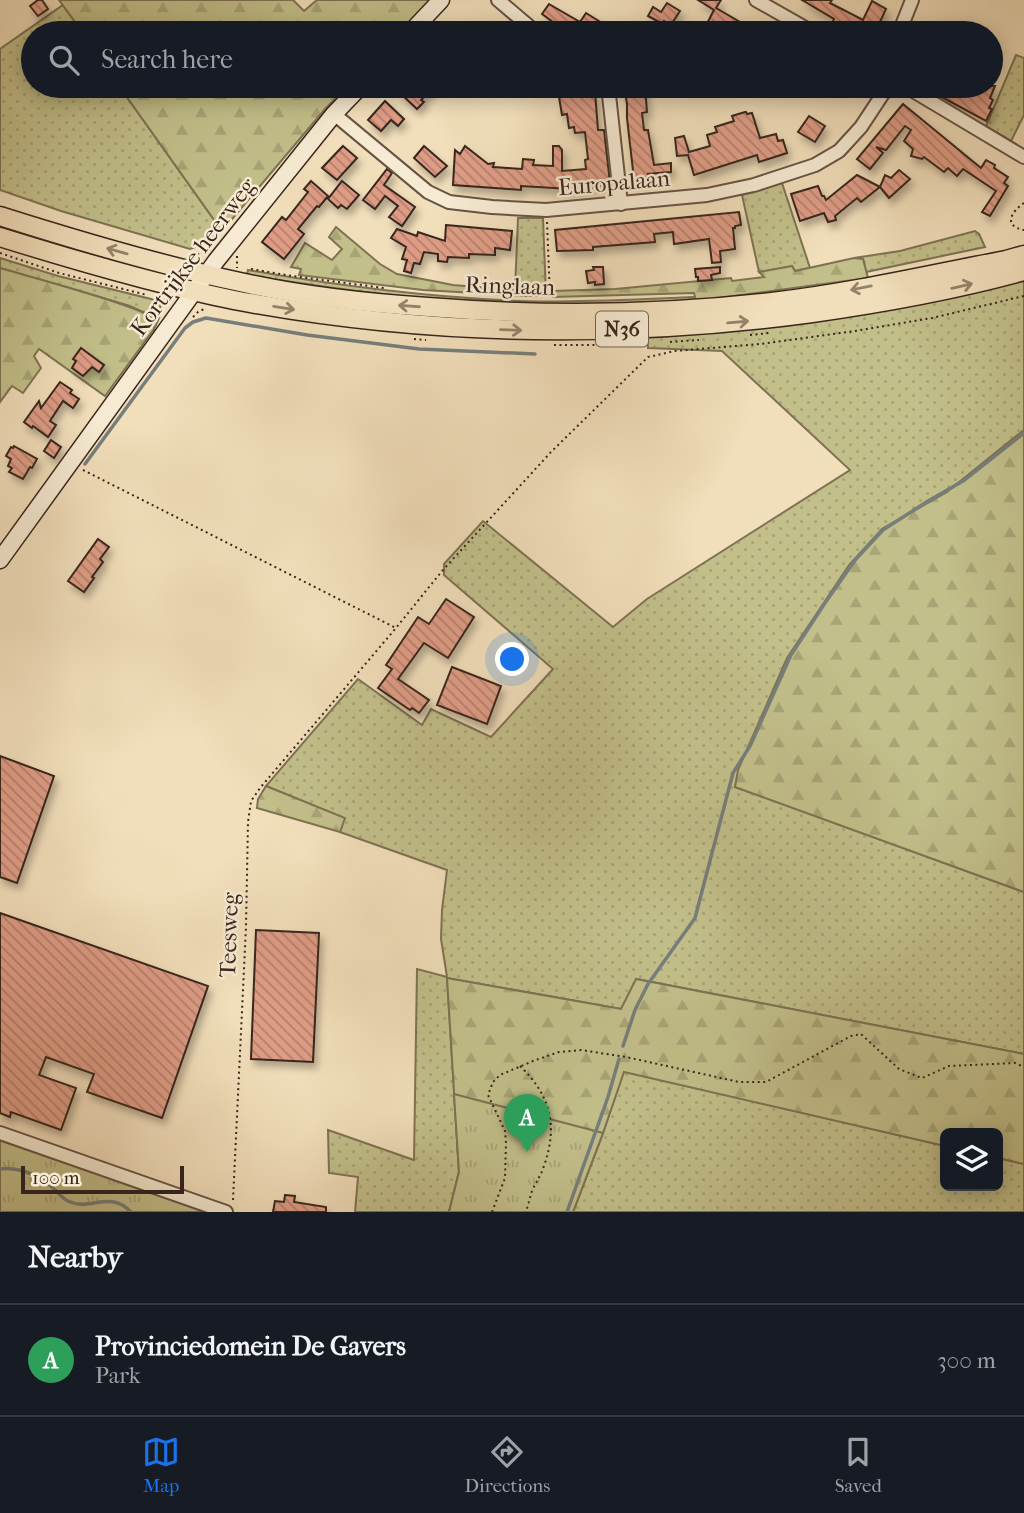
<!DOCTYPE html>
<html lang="en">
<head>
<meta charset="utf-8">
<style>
	:root { --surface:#171b24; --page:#242831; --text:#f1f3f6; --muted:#9ea1a6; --line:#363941; --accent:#1a73e8 }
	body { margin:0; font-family:"IM FELL French Canon",serif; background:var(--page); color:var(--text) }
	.controls { position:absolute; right:21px; bottom:21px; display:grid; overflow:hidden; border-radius:10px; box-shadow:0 4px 18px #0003 }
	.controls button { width:63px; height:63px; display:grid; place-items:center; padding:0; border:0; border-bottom:2px solid var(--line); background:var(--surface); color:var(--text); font:35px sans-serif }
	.scale { position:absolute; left:21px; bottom:18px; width:163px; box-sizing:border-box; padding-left:7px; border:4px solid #39251c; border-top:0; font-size:19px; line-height:24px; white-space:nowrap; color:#39251c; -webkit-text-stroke:5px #f6ead2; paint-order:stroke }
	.you { position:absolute; left:513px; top:660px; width:24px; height:24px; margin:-18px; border:5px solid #fff; border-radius:50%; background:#1a73e8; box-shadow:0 0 0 10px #1a73e833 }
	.badge { display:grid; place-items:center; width:46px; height:46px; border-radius:50%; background:var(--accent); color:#fff; font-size:23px; font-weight:700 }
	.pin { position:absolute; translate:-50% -58px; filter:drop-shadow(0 2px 4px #0008) }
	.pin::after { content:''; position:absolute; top:37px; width:24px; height:21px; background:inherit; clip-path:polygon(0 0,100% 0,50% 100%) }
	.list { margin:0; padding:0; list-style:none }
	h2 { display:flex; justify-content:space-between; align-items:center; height:91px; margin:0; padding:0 28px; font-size:30px }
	h2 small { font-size:23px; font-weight:400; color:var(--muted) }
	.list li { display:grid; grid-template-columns:46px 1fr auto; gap:21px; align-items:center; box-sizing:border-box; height:112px; padding:0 28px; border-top:2px solid var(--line) }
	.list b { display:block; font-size:26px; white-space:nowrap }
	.list p { margin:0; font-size:23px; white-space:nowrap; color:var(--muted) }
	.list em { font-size:23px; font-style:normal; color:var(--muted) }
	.icon { flex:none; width:38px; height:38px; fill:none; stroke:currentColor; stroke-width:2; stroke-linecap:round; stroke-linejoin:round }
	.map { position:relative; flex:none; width:1024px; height:1212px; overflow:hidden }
	.search { position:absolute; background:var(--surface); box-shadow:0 4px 18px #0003; left:21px; right:21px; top:21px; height:77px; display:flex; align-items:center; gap:18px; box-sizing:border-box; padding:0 24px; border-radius:38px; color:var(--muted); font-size:26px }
	.sheet { height:203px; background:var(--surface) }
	nav { display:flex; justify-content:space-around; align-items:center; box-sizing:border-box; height:98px; border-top:2px solid var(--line); background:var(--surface); font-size:19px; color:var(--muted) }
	nav a { display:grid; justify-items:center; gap:4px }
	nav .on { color:var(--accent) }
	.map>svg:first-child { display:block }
	.grass { fill:url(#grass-dots); stroke:#7e7253; stroke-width:2 }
	.forest { fill:url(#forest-firs); stroke:#7e7253; stroke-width:2 }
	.park { fill:url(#park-tufts); stroke:#7e7253; stroke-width:2 }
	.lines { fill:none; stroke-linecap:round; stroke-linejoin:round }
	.stream { stroke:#777e7b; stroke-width:3.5 }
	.building { fill:url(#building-back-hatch); stroke:#39251c; stroke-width:2; filter:url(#shadow) }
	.street-casing { stroke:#675344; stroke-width:16 }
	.secondary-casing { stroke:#39251c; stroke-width:19 }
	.primary-casing { stroke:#39251c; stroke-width:21 }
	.path { stroke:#39251c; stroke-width:2; stroke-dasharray:2 3.5; stroke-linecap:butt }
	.street { stroke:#f6ead2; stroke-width:12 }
	.secondary { stroke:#f6ead2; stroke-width:16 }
	.primary { stroke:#f1deba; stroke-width:18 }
	.oneway { stroke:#95826b }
	.labels { text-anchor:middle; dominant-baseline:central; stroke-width:5; stroke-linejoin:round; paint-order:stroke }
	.shield { fill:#f6ead2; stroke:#726053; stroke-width:2 }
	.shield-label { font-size:21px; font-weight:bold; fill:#39251c }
	.street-label { font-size:23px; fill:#39251c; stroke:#f6ead2 }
</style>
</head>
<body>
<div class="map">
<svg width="1024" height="1212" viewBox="0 0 1024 1212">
	<defs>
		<pattern id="grass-dots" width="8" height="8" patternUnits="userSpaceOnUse" patternTransform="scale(1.75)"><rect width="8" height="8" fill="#c2bf8a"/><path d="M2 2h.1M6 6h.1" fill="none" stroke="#a7a476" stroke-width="1.8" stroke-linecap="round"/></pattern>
		<pattern id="forest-firs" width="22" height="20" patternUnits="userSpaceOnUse" patternTransform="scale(1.75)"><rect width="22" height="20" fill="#c2bf8a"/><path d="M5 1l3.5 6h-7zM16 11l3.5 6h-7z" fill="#a7a476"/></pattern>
		<pattern id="park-tufts" width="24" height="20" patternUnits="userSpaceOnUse" patternTransform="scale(1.75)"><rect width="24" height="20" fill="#c2bf8a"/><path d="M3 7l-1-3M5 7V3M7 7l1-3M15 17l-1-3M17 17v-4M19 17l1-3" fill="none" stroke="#a7a476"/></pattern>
		<pattern id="building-back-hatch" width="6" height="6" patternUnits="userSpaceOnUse" patternTransform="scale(1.75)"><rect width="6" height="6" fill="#de9c85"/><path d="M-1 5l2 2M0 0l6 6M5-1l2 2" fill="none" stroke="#b57f6c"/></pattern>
		<filter id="shadow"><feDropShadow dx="3.5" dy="6" stdDeviation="3.5" flood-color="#0004"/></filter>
	</defs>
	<rect width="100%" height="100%" fill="#f1deba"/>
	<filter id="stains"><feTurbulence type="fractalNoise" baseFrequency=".00286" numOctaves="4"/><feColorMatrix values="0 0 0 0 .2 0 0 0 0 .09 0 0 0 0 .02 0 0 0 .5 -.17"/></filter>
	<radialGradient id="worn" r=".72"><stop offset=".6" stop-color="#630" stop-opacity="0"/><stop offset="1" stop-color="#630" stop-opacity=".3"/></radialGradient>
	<g class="grass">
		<polygon points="63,5 83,33 33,33 33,86 119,86 222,231 209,242 190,249 61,211 0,190 0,49"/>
		<polygon points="1016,55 1024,58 1024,115 1011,141 986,126"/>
		<polygon points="782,183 810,268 795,271 792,266 759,272 742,195"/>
		<polygon points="518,218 543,218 546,296 525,296 524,291 515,290"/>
		<polygon points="975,231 979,234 985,247 866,272 863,259 854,258 900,251"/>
		<path d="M 0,258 L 58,276 L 151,299 L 159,302 C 163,312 159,319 154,329 C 153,314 142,312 130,306 L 0,268 Z"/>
		<path d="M 248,270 C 338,286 428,297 519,301 C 578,303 637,299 695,297 L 696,301 C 621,304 546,306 471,302 C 396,298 321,287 247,275 Z"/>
		<polygon points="1024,277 1024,430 947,492 882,529 735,787 1024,892 1024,1054 637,979 621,1009 447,978 459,1172 449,1212 355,1212 358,1177 329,1173 328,1130 414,1160 417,969 447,977 441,939 442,910 447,870 340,832 344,818 266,786 358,679 422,725 431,709 491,737 553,669 444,575 444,564 483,521 613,627 647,599 850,470 722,351 648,348 647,334"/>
		<polygon points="624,1071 945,1146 945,1186 998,1186 998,1158 1024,1164 1024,1212 573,1212 603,1133"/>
	</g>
	<g class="forest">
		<polygon points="59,0 293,0 304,11 317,0 433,0 400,33 83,33"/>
		<polygon points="119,86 348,86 325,109 222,231"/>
		<polygon points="336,227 380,264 397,274 453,285 525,291 525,296 423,290 299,275 301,269 291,267 305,243 332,260 342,249 329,237"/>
		<polygon points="854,258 863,259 868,278 696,301 694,293 553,297 552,291 615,289 731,278 732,281 764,277 759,272 792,266 795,271"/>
		<path d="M 0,268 C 23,275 142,306 152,318 C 154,322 154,324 154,329 L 105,396 L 39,349 L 34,356 L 41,368 L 23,393 L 12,386 L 0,402 Z"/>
		<polygon points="1024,430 1024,892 735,787 738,770 787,658 849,565 882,529 947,492"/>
		<polygon points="266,786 345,818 340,832 257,808 258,799"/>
		<polygon points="447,978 621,1009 636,979 1024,1054 1024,1164 998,1158 998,1133 945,1133 945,1146 624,1072 603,1133 573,1212 449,1212 459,1172"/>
	</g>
	<g class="park">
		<polygon points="454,1094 603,1133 573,1212 449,1212 459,1172"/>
		<polygon points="0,1139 209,1212 0,1212"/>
	</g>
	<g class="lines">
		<g class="stream">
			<polyline points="85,464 185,328 193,322 206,318 307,335 419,349 535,354"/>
			<polyline points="623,1046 635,1010 648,984 695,918 733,773 750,746 791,655 825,603 856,559 883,530 928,501 963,481 1024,433"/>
			<path d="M 0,1169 C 16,1167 34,1173 47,1183 C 55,1188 60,1197 68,1201 C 91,1212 109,1189 131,1212"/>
			<polyline points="567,1212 608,1097 619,1059"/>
		</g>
	</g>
	<g class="building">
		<polygon points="38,0 42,0 48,9 38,16 30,6"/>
		<polygon points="698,0 721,0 716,8 759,33 702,33 714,10"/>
		<polygon points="802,0 832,0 830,3 863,20 872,1 886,9 880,22 885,24 881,33 846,33 831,25 834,19"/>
		<polygon points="667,3 680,11 672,23 670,25 664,21 663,24 648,16 653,7 661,12"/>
		<polygon points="549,4 580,22 586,13 618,33 567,33 551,24 553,22 542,14"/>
		<polygon points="407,86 435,86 421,100 424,102 417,109 400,93"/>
		<polygon points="624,86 645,86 647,112 642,113 644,130 648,130 654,165 671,163 671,172 648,174 649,177 634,179 627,118 627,104"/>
		<polygon points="923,86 995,86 990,98 993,100 989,108 992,109 986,121 938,95 939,93"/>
		<polygon points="595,92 598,130 604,130 610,183 571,189 521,186 521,190 453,185 455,150 460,154 465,146 488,164 494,163 493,167 522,169 523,159 534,160 533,165 553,166 553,146 559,146 562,150 562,171 586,169 585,160 588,159 585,132 575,133 574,127 569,128 567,114 562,115 559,97 583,95"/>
		<polygon points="385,101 404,119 398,126 391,120 381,131 368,120"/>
		<polygon points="903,104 981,168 986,160 995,165 994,168 1008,177 1004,183 1008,186 990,216 982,212 996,191 963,169 957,176 948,168 944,172 924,157 922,159 911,156 913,149 904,141 911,130 905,126 886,150 876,147 883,153 870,169 857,159"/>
		<polygon points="745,112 746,112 747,114 752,113 760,138 776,134 778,141 783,140 787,153 759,162 757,155 694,175 688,155 677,156 675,138 684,136 689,152 710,146 707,135 717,132 715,127 734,121 732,116"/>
		<polygon points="809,116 825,126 815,142 798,132"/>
		<polygon points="343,146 357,158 337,180 322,168"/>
		<polygon points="424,146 447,166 435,177 414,158"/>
		<polygon points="387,169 392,173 384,185 415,207 402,226 389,217 398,206 385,196 375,209 363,200"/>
		<polygon points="899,170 910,179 889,198 880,187 861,202 857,198 835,216 836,220 828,222 824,213 800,221 791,194 818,186 822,196 824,196 826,200 857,175 880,187 885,175 891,178"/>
		<polygon points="311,181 328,196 319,207 317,206 298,229 304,234 284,259 262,242 282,217 286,220 308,192 304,189"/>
		<polygon points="342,181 359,195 347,209 341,205 338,208 328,199"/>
		<polygon points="739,212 741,225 735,226 735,228 733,228 735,249 720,251 721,262 712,263 709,239 674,244 673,232 654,234 655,242 593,247 593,250 557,251 555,230"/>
		<polygon points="446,225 512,231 510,250 495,248 495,255 469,254 469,258 448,257 447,262 438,261 438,254 424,252 420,264 414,263 411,273 404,271 407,260 402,259 406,247 391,238 397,229 417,236 418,232 445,241"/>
		<polygon points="593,267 603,267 604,284 595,285 595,282 588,283 586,271 594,270"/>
		<polygon points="720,267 720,273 711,275 712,280 698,281 698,277 696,277 695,269"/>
		<polygon points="81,348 104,365 99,372 92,367 83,376 72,368 76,361 73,359"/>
		<polygon points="60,382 72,390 70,393 79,399 73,408 63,401 50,421 56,425 48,437 33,426 32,428 24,422 39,401 41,408"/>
		<polygon points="51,440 61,447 54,458 44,451"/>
		<polygon points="14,446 37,459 32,468 30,467 23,479 9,472 12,468 8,466 11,459 6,456 11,447 13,448"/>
		<polygon points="98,539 109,547 100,559 103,562 92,577 94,578 84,592 68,581"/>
		<polygon points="446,599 474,617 448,658 424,643 398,679 429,700 419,713 412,708 410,710 378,688 392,669 386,665 418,617 429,624"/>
		<polygon points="452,667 501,686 487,724 437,705"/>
		<polygon points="0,756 54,776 17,883 0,877"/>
		<polygon points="0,913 208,986 162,1118 87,1092 94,1074 46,1057 39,1075 76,1088 61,1130 11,1112 10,1117 0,1113"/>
		<polygon points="256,930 319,933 313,1062 251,1059"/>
		<polygon points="285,1195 295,1196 294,1202 326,1207 326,1212 273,1212 275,1201 284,1202"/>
	</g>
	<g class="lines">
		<defs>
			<g id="street">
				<polyline points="498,0 537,33"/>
				<polyline points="756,0 814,33"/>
				<polyline points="899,33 912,0"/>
				<polyline points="557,86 557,88 582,86"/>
				<polyline points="608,86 621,204"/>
				<polyline points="905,86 1024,157"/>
				<polyline points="334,114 428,192 449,202 492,207 546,210 707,195 754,185 815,165 839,151 861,127 888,86"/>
				<polyline points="0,1133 226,1212"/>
			</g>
			<g id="secondary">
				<polyline points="410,33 441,0"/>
				<polyline points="0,560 216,261 334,114 361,86"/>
			</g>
			<g id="primary">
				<path d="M 0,216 C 79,241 159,265 240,282 C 302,296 365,303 428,307 C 542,316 658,315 772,302 C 850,293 928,275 1006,260 L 1024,255"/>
				<path d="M 0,237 C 77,261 155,284 234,300 C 425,336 620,339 812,313 C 883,303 955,290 1024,271"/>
			</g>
		</defs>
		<use href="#street" class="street-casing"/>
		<use href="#secondary" class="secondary-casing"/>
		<use href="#primary" class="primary-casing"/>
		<g class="path">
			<path d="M 1024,203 C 1012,211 1002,226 1024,230"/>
			<polyline points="547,222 550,296"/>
			<polyline points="0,253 59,273 147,295"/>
			<polyline points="192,256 204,253"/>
			<polyline points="237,256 237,268"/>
			<polyline points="251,269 292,276 384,288"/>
			<polyline points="162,311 165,299"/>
			<polyline points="193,317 198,312 206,308"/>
			<polyline points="750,335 769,333"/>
			<polyline points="414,339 426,340"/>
			<polyline points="670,342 699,340"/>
			<polyline points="554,345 605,345"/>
			<polyline points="83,470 396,628"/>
			<path d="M 520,1066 C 551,1096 558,1126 544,1166 C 541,1175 536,1182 532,1191 C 530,1198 528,1205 526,1212"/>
			<polyline points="233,1200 246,927 248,822 251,801 260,788 396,628 442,571 551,452 648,357 675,351 760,344 855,331 932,318 1024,296"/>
			<polyline points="492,1212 505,1178 506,1143 505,1131 488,1095 493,1082 500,1075 533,1061 559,1052 581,1050 626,1057 739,1082 766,1082 851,1036 861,1034 899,1069 922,1078 949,1066 1015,1063 1024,1067"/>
		</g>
		<use href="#street" class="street"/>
		<use href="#secondary" class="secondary"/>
		<use href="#primary" class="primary"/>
	</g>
	<defs><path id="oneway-shaft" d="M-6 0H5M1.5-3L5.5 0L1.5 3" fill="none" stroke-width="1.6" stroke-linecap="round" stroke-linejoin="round" transform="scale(1.75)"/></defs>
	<g class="oneway">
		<use href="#oneway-shaft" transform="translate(117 251) rotate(-164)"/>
		<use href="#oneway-shaft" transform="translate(962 286) rotate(-13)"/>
		<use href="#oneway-shaft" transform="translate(861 288) rotate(169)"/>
		<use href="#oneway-shaft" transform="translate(409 306) rotate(-176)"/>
		<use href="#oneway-shaft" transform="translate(284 308) rotate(9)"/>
		<use href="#oneway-shaft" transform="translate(738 322) rotate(-5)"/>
		<use href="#oneway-shaft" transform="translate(511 330) rotate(2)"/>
	</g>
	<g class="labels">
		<rect class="shield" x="596" y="311.5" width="52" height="35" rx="5"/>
		<g class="shield-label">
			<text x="622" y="329">N36</text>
		</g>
		<g class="street-label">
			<text transform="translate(614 183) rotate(-5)">Europalaan</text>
			<text transform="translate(193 257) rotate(-53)">Kortrijkse heerweg</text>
			<text transform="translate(510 286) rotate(2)">Ringlaan</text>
			<text transform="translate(229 935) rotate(-88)">Teesweg</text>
		</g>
	</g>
	<rect width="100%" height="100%" filter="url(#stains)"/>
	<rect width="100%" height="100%" fill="url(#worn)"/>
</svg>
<div class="controls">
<button><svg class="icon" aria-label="layers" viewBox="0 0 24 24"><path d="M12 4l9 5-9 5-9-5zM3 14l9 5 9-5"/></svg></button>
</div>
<div class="scale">100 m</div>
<div class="you"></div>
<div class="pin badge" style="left:527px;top:1152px;background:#2e9e5b">A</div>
<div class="search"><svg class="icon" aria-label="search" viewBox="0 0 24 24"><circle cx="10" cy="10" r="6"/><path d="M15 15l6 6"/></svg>Search here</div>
</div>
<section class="sheet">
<h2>Nearby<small></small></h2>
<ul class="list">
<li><span class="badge" style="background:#2e9e5b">A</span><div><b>Provinciedomein De Gavers</b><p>Park</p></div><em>300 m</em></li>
</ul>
</section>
<nav>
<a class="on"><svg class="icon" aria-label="map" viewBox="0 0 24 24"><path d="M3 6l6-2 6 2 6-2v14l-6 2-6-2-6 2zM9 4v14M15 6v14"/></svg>Map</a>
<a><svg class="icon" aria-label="directions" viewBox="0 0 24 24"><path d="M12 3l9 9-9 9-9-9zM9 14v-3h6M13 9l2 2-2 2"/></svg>Directions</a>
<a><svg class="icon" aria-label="saved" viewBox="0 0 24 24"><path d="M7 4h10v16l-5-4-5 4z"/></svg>Saved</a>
</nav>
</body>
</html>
